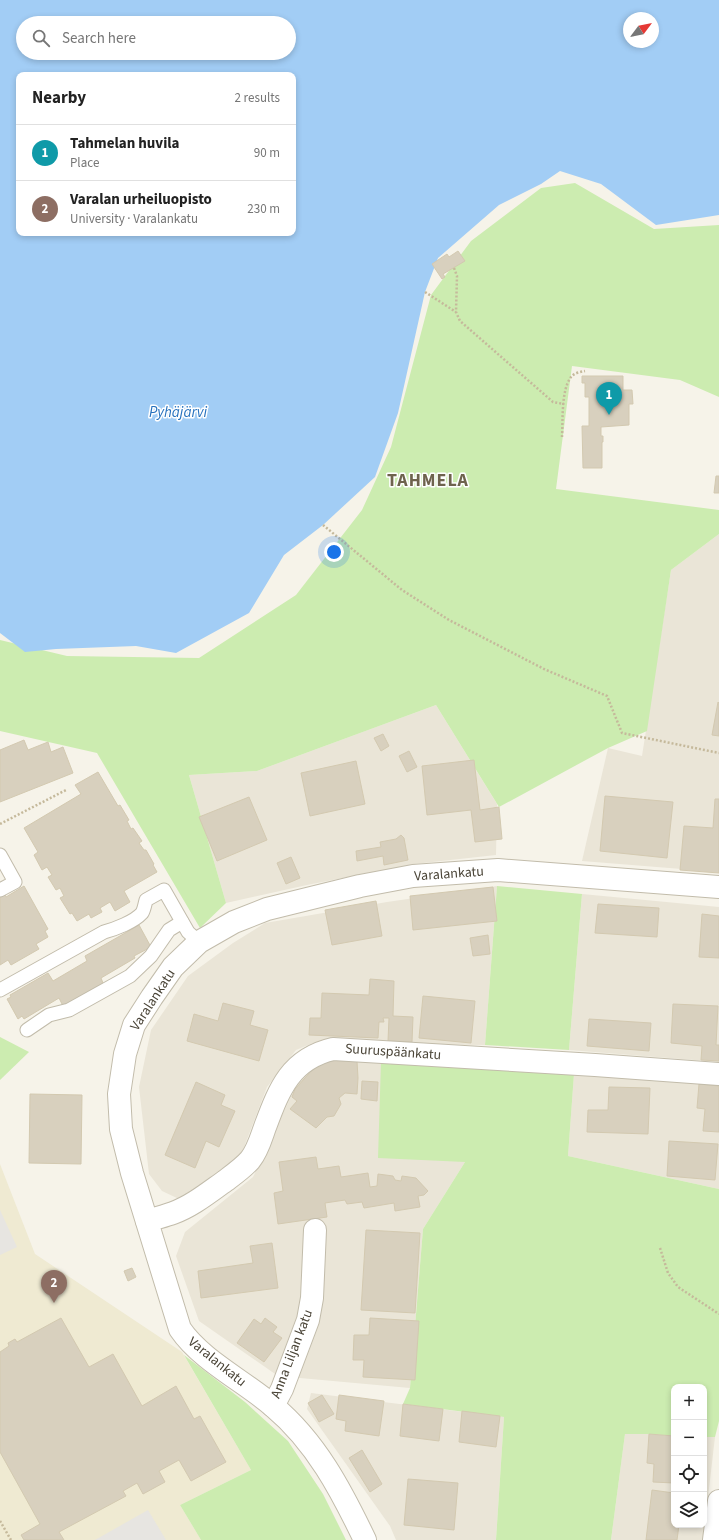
<!DOCTYPE html>
<html lang="en">
<head>
<meta charset="utf-8">
<style>
	:root { --surface:#fff; --page:#f2f2f2; --text:#222; --muted:#767676; --line:#e0e0e0; --accent:#db2777 }
	body { margin:0; font-family:"Source Sans 3",sans-serif; background:var(--page); color:var(--text) }
	.controls { position:absolute; right:12px; bottom:12px; display:grid; overflow:hidden; border-radius:8px; box-shadow:0 2px 6px #0003 }
	.controls button { width:36px; height:36px; display:grid; place-items:center; padding:0; border:0; border-bottom:1px solid var(--line); background:var(--surface); color:var(--text); font:20px sans-serif }
	.compass { position:absolute; left:623px; top:12px; width:36px; height:36px; border-radius:50%; background:var(--surface); box-shadow:0 2px 6px #0003; rotate:58deg }
	.you { position:absolute; left:334px; top:552px; width:14px; height:14px; margin:-10px; border:3px solid #fff; border-radius:50%; background:#1a73e8; box-shadow:0 0 0 6px #1a73e833 }
	.badge { display:grid; place-items:center; width:26px; height:26px; border-radius:50%; background:var(--accent); color:#fff; font-size:13px; font-weight:700 }
	.pin { position:absolute; translate:-50% -33px; filter:drop-shadow(0 1px 2px #0008) }
	.pin::after { content:''; position:absolute; top:21px; width:14px; height:12px; background:inherit; clip-path:polygon(0 0,100% 0,50% 100%) }
	.list { margin:0; padding:0; list-style:none }
	h2 { display:flex; justify-content:space-between; align-items:center; height:52px; margin:0; padding:0 16px; font-size:17px }
	h2 small { font-size:13px; font-weight:400; color:var(--muted) }
	.list li { display:grid; grid-template-columns:26px 1fr auto; gap:12px; align-items:center; box-sizing:border-box; height:56px; padding:0 16px; border-top:1px solid var(--line) }
	.list b { display:block; font-size:15px; white-space:nowrap }
	.list p { margin:0; font-size:13px; white-space:nowrap; color:var(--muted) }
	.list em { font-size:13px; font-style:normal; color:var(--muted) }
	.icon { flex:none; width:22px; height:22px; fill:none; stroke:currentColor; stroke-width:2; stroke-linecap:round; stroke-linejoin:round }
	.map { position:relative; flex:none; width:719px; height:1540px; overflow:hidden }
	.search { position:absolute; background:var(--surface); box-shadow:0 2px 6px #0003; left:16px; top:16px; width:280px; height:44px; display:flex; align-items:center; gap:10px; box-sizing:border-box; padding:0 14px; border-radius:22px; color:var(--muted); font-size:15px }
	.panel { position:absolute; background:var(--surface); box-shadow:0 2px 6px #0003; left:16px; top:72px; width:280px; height:164px; border-radius:8px }
	.map>svg:first-child { display:block }
	.residential { fill:#eae5d7 }
	.education { fill:#efead2 }
	.green { fill:#ccecb0 }
	.parking { fill:#e7e5e1 }
	.water { fill:#a2cdf5; fill-rule:evenodd }
	.building { fill:#d8d0be; stroke:#d3c9b0 }
	.lines { fill:none; stroke-linecap:round; stroke-linejoin:round }
	.lane-casing { stroke:#c2bcab; stroke-width:15 }
	.street-casing { stroke:#c2bcab; stroke-width:24 }
	.path { stroke:#c5b99b; stroke-width:2.5; stroke-dasharray:2 2; stroke-linecap:butt }
	.lane { stroke:#fff; stroke-width:13 }
	.street { stroke:#fff; stroke-width:22 }
	.labels { text-anchor:middle; dominant-baseline:central; stroke-width:3; stroke-linejoin:round; paint-order:stroke }
	.street-label { font-size:14px; fill:#4a4437; stroke:#fff }
	.water-label { font-size:15px; font-style:italic; fill:#2772be; stroke:#fff }
	.district-label { font-size:18px; font-weight:bold; letter-spacing:1px; fill:#6e634d; stroke:#fff }
</style>
</head>
<body>
<div class="map">
<svg width="719" height="1540" viewBox="0 0 719 1540">
	<rect width="100%" height="100%" fill="#f6f3e9"/>
	<g class="residential">
		<polygon points="719,534 719,872 582,861 608,748 642,756 671,570"/>
		<polygon points="436,705 497,804 496,855 414,864 307,885 226,903 189,775 257,771"/>
		<polygon points="497,886 485,1045 313,1043 296,1050 267,1087 241,1155 179,1199 162,1191 149,1174 139,1087 151,1030 188,976 233,943 265,923 387,902"/>
		<polygon points="582,894 719,907 719,1062 569,1050"/>
		<polygon points="344,1056 381,1062 465,1162 423,1229 410,1388 278,1376 199,1321 176,1256 185,1232 253,1177 302,1073"/>
		<polygon points="574,1074 719,1084 719,1189 568,1156"/>
		<polygon points="311,1393 504,1417 496,1540 396,1540 390,1526 307,1409"/>
		<polygon points="625,1434 649,1434 674,1436 674,1525 704,1525 704,1437 715,1437 703,1540 611,1540"/>
	</g>
	<polygon class="education" points="0,1164 35,1254 182,1352 251,1470 180,1505 201,1540 0,1540"/>
	<g class="green">
		<polygon points="575,183 654,229 719,225 719,397 680,380 572,366 556,489 719,510 719,534 671,570 647,731 608,748 499,807 436,705 257,771 189,775 226,903 200,928 97,753 0,731 0,640 67,656 199,658 296,595 362,510 391,447 431,295 471,241 541,188"/>
		<polygon points="497,886 582,894 569,1050 485,1045"/>
		<polygon points="0,1037 29,1052 0,1080"/>
		<polygon points="381,1062 574,1074 568,1156 719,1189 719,1421 715,1437 704,1437 704,1387 674,1387 674,1436 649,1434 625,1434 611,1540 496,1540 504,1417 403,1404 410,1388 423,1229 465,1162 378,1158"/>
		<polygon points="184,1355 245,1402 288,1441 323,1494 346,1540 201,1540 180,1505 251,1470"/>
	</g>
	<g class="parking">
		<polygon points="0,1210 17,1247 0,1255"/>
		<polygon points="148,1510 166,1540 95,1540"/>
	</g>
	<path class="water" d="M 0,0 L 719,0 L 719,215 L 656,225 L 601,184 L 560,171 L 541,184 L 499,205 L 438,258 L 425,292 L 398,413 L 375,477 L 323,525 L 284,555 L 249,613 L 176,653 L 136,646 L 56,649 L 25,652 L 0,633 ZM 629,18 L 653,18 L 653,42 L 629,42 ZM 23,23 L 289,23 L 289,53 L 23,53 ZM 19,75 L 293,75 L 293,233 L 19,233 Z"/>
	<g class="building">
		<polygon points="458,251 465,261 443,274 445,277 442,279 432,264 447,254 449,257"/>
		<polygon points="582,376 623,376 623,390 632,390 633,404 629,404 629,425 601,427 601,436 603,436 603,442 602,442 602,468 583,468 582,426 589,426 589,397 585,397 585,383 582,383"/>
		<polygon points="716,476 719,476 719,493 714,493"/>
		<polygon points="718,702 719,703 719,736 712,735"/>
		<polygon points="383,734 389,746 381,751 374,738"/>
		<polygon points="24,740 28,750 48,742 51,752 63,747 73,773 0,802 0,750"/>
		<polygon points="409,751 417,767 407,772 399,756"/>
		<polygon points="474,760 480,810 499,807 502,839 475,842 471,810 427,815 422,766"/>
		<polygon points="356,761 365,804 310,816 301,773"/>
		<polygon points="98,772 118,806 120,805 129,820 127,821 131,829 133,828 142,841 139,843 144,850 146,850 154,864 153,865 157,872 124,891 130,902 115,911 110,902 100,908 102,912 91,918 89,914 77,921 72,913 70,914 60,898 64,896 60,888 56,890 48,877 52,875 47,867 42,870 34,855 38,852 24,828 81,794 75,785"/>
		<polygon points="605,796 673,802 667,858 600,851"/>
		<polygon points="249,797 267,840 217,861 199,817"/>
		<polygon points="715,799 719,799 719,873 680,870 684,826 713,828"/>
		<polygon points="401,835 404,838 408,860 384,865 383,856 357,861 356,851 381,847 380,842 396,839"/>
		<polygon points="291,857 300,878 286,884 277,863"/>
		<polygon points="24,886 48,929 45,931 48,937 36,944 39,949 11,965 8,960 0,965 0,895 4,893 6,897"/>
		<polygon points="493,887 497,921 413,930 410,896"/>
		<polygon points="376,901 382,936 332,945 325,910"/>
		<polygon points="598,904 659,908 657,937 595,933"/>
		<polygon points="702,914 719,916 719,958 699,957"/>
		<polygon points="139,925 151,947 134,956 135,958 101,978 103,983 63,1006 59,998 24,1019 22,1016 18,1019 7,999 11,997 10,995 48,973 53,981 87,961 85,956"/>
		<polygon points="488,935 490,954 473,956 470,938"/>
		<polygon points="370,979 394,981 393,1016 413,1017 412,1042 388,1041 389,1018 383,1018 384,1022 379,1022 378,1038 309,1035 310,1018 321,1018 322,993 369,995"/>
		<polygon points="423,996 475,1001 471,1043 419,1038"/>
		<polygon points="223,1003 254,1011 250,1025 268,1030 259,1061 187,1041 194,1014 218,1021"/>
		<polygon points="673,1004 718,1006 716,1045 719,1045 719,1061 701,1060 702,1046 671,1043"/>
		<polygon points="589,1019 651,1023 649,1051 587,1046"/>
		<polygon points="333,1058 357,1061 358,1078 357,1094 345,1093 339,1098 341,1104 334,1116 327,1117 316,1128 290,1109 297,1101 292,1097 295,1089 314,1068"/>
		<polygon points="362,1081 378,1082 377,1101 361,1099"/>
		<polygon points="196,1082 225,1095 221,1105 235,1111 219,1147 206,1141 195,1168 165,1155"/>
		<polygon points="699,1084 719,1086 719,1132 703,1131 705,1109 697,1108"/>
		<polygon points="609,1087 650,1088 648,1134 587,1132 588,1110 608,1110"/>
		<polygon points="30,1094 82,1095 81,1164 29,1163"/>
		<polygon points="669,1141 718,1144 715,1180 667,1176"/>
		<polygon points="316,1157 318,1169 339,1166 341,1177 368,1173 370,1187 377,1186 378,1174 393,1176 395,1180 401,1181 402,1176 416,1178 428,1191 424,1195 418,1196 420,1207 395,1211 394,1203 364,1208 362,1202 347,1204 345,1200 325,1203 327,1217 278,1224 274,1193 283,1191 279,1162"/>
		<polygon points="366,1230 420,1233 415,1313 361,1310"/>
		<polygon points="272,1243 278,1288 201,1298 198,1271 253,1263 250,1246"/>
		<polygon points="132,1268 136,1277 128,1281 124,1271"/>
		<polygon points="61,1318 89,1367 113,1354 142,1406 176,1386 194,1419 200,1416 226,1462 191,1481 179,1460 159,1471 165,1482 143,1494 137,1483 123,1491 126,1496 59,1532 64,1540 24,1540 21,1535 40,1524 0,1452 0,1352 9,1346 8,1343 15,1339 17,1342"/>
		<polygon points="265,1318 277,1327 273,1332 282,1338 264,1362 237,1343 254,1319 261,1324"/>
		<polygon points="370,1318 419,1321 415,1380 363,1377 364,1360 353,1360 354,1335 369,1335"/>
		<polygon points="322,1395 334,1414 319,1422 308,1403"/>
		<polygon points="339,1395 384,1401 379,1436 345,1431 346,1421 336,1419"/>
		<polygon points="403,1404 443,1409 439,1441 400,1436"/>
		<polygon points="462,1411 500,1416 496,1447 459,1442"/>
		<polygon points="649,1434 674,1436 674,1483 653,1482 654,1464 647,1463"/>
		<polygon points="362,1450 382,1484 370,1492 349,1458"/>
		<polygon points="408,1479 458,1483 454,1530 404,1525"/>
		<polygon points="652,1490 674,1493 674,1525 679,1525 677,1540 646,1540"/>
	</g>
	<g class="lines">
		<defs>
			<g id="lane">
				<polyline points="0,855 15,882 0,890"/>
				<path d="M 0,990 L 104,932 C 115,929 134,922 142,913 C 144,910 145,904 146,900 L 164,890 L 188,932 L 199,942"/>
				<polyline points="27,1030 49,1015 69,1010 130,976 151,956 169,930 182,922"/>
			</g>
			<g id="street">
				<path d="M 147,1221 C 156,1218 165,1216 173,1213 C 192,1206 208,1193 225,1181 C 233,1175 243,1168 250,1160 C 258,1150 261,1138 265,1127 C 279,1090 290,1059 333,1049 L 595,1065 L 719,1074"/>
				<polyline points="273,1406 282,1389 308,1320 312,1298 315,1230"/>
				<path d="M 365,1540 C 341,1490 316,1442 273,1406 C 244,1381 201,1360 180,1329 L 132,1173 L 121,1129 L 119,1094 L 125,1054 L 134,1025 L 152,997 L 173,967 L 199,942 L 234,922 L 267,909 L 360,886 L 413,876 L 498,870 L 719,887"/>
				<polyline points="714,1540 719,1501"/>
			</g>
		</defs>
		<use href="#lane" class="lane-casing"/>
		<use href="#street" class="street-casing"/>
		<g class="path">
			<polyline points="454,268 457,276 456,312 460,321 553,402 564,404"/>
			<polyline points="425,292 456,312"/>
			<path d="M 562,437 C 563,420 561,390 571,377 C 574,373 580,372 585,371"/>
			<polyline points="323,525 402,590 449,620 544,669 607,696 622,733 719,753"/>
			<polyline points="0,824 66,790"/>
			<polyline points="660,1248 668,1273 678,1287 719,1314"/>
			<polyline points="0,1521 11,1540"/>
		</g>
		<use href="#lane" class="lane"/>
		<use href="#street" class="street"/>
	</g>
	<g class="labels">
		<g class="street-label">
			<text transform="translate(449 874) rotate(-4)">Varalankatu</text>
			<text transform="translate(153 1000) rotate(-57)">Varalankatu</text>
			<text transform="translate(393 1052) rotate(4)">Suuruspäänkatu</text>
			<text transform="translate(292 1354) rotate(-69)">Anna Liljan katu</text>
			<text transform="translate(217 1362) rotate(39)">Varalankatu</text>
		</g>
		<g class="water-label">
			<text x="178" y="412">Pyhäjärvi</text>
		</g>
		<g class="district-label">
			<text x="428" y="480">TAHMELA</text>
		</g>
	</g>
</svg>
<div class="controls">
<button>+</button>
<button>−</button>
<button><svg class="icon" aria-label="locate" viewBox="0 0 24 24"><circle cx="12" cy="12" r="6"/><path d="M12 2v4M12 18v4M2 12h4M18 12h4"/></svg></button>
<button><svg class="icon" aria-label="layers" viewBox="0 0 24 24"><path d="M12 4l9 5-9 5-9-5zM3 14l9 5 9-5"/></svg></button>
</div>
<svg class="compass" viewBox="-18 -18 36 36"><path d="M0-13l5 13h-10z" fill="#e53935"/><path d="M0 13l5-13h-10z" fill="#767676"/></svg>
<div class="you"></div>
<div class="pin badge" style="left:609px;top:415px;background:#0f9aa8">1</div>
<div class="pin badge" style="left:54px;top:1303px;background:#8d6e63">2</div>
<div class="search"><svg class="icon" aria-label="search" viewBox="0 0 24 24"><circle cx="10" cy="10" r="6"/><path d="M15 15l6 6"/></svg>Search here</div>
<section class="panel">
<h2>Nearby<small>2 results</small></h2>
<ul class="list">
<li><span class="badge" style="background:#0f9aa8">1</span><div><b>Tahmelan huvila</b><p>Place</p></div><em>90 m</em></li>
<li><span class="badge" style="background:#8d6e63">2</span><div><b>Varalan urheiluopisto</b><p>University · Varalankatu</p></div><em>230 m</em></li>
</ul>
</section>
</div>
</body>
</html>
